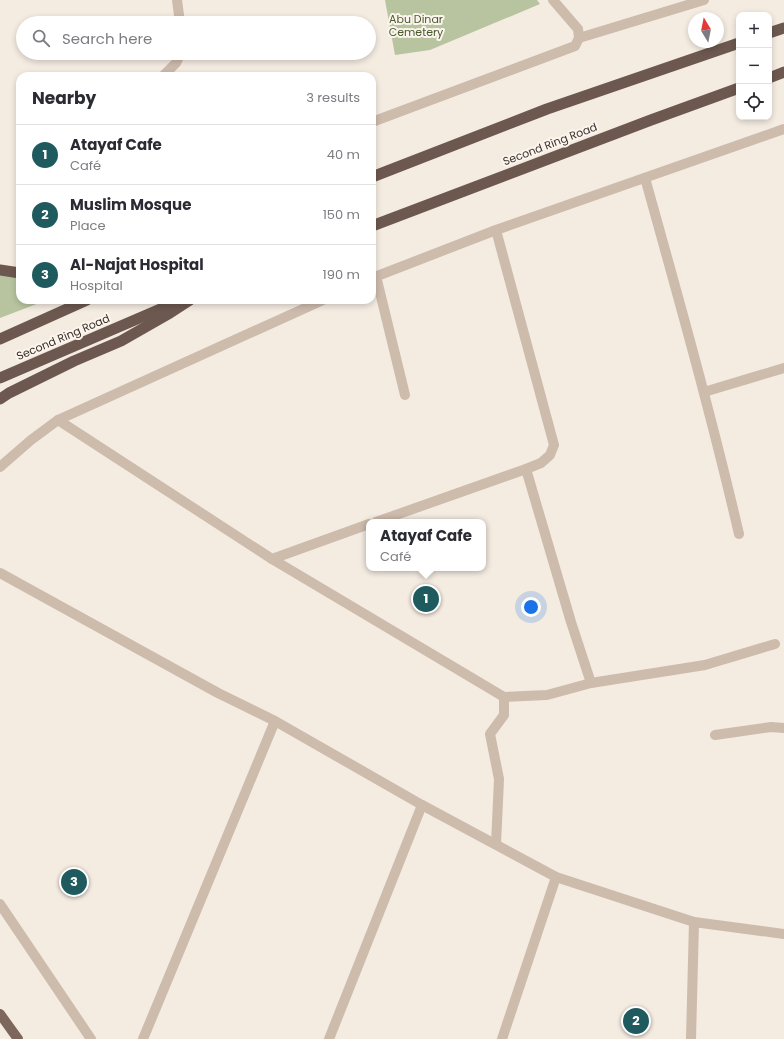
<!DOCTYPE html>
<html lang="en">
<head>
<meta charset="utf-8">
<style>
	:root { --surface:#fff; --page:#f7f7f7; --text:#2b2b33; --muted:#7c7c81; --line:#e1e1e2; --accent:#1f5a5e }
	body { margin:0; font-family:Poppins,sans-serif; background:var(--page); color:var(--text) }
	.controls { position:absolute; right:12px; top:12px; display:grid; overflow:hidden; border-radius:8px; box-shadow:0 2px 6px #0003 }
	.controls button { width:36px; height:36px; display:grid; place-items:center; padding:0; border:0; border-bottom:1px solid var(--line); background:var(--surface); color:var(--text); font:20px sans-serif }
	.compass { position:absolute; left:688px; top:12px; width:36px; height:36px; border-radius:50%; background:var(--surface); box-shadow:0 2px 6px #0003; rotate:350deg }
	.you { position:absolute; left:531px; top:607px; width:14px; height:14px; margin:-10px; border:3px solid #fff; border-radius:50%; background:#1a73e8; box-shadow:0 0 0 6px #1a73e833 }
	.badge { display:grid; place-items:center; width:26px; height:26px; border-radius:50%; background:var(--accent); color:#fff; font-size:13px; font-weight:700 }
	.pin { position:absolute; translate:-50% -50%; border:2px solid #fff; box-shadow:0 1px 4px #0006 }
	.popup { position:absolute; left:366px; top:519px; width:120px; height:52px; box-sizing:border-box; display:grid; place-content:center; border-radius:8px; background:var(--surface); filter:drop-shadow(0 1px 3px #0005); font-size:13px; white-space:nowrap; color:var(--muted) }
	.popup b { font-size:15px; color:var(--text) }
	.popup::after { content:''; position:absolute; left:50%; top:100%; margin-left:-8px; border:8px solid transparent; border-top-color:var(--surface) }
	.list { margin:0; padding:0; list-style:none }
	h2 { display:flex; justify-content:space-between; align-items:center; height:52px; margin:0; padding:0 16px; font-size:17px }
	h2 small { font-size:13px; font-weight:400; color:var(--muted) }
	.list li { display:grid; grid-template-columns:26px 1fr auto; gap:12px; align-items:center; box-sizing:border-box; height:60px; padding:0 16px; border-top:1px solid var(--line) }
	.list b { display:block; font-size:15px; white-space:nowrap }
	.list p { margin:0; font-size:13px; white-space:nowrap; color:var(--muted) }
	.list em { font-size:13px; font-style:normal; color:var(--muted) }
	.icon { flex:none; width:22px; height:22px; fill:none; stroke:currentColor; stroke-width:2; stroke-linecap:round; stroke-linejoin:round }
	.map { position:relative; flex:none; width:784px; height:1039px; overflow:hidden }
	.search { position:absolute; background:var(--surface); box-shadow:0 2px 6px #0003; left:16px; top:16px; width:360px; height:44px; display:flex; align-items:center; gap:10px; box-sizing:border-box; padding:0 14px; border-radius:22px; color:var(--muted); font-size:15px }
	.panel { position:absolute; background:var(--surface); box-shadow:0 2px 6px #0003; left:16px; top:72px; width:360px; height:232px; border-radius:12px }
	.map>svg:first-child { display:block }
	.green { fill:#b8c4a0 }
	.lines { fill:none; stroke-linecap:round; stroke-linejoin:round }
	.minor { stroke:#cdbbac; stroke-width:10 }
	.primary { stroke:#7d675c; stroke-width:10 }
	.trunk { stroke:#6c584f; stroke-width:11 }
	.labels { text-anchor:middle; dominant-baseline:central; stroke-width:4; stroke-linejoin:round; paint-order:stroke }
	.park-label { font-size:11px; fill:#4a5a2e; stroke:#fbf5ee }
	.street-label { font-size:11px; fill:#3b302b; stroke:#fbf5ee }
</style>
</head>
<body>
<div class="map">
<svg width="784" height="1039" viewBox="0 0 784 1039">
	<rect width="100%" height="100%" fill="#f4ebe1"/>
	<g class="green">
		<polygon points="385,0 537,0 540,4 430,50 395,55"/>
		<polygon points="0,270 20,273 20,300 47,300 0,318"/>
	</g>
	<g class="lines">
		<g class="minor">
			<polyline points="177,0 180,23"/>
			<polyline points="579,38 704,0"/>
			<polyline points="163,76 176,63 181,53"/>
			<polyline points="372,122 575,46 579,38 578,29 553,0"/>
			<path d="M 645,178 C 678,296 711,414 739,534"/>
			<polyline points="376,276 405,395"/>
			<polyline points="372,278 496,230 784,129"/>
			<polyline points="704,392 784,368"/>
			<polyline points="58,420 272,559 504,697 547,695 591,683 705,665 775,644"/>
			<polyline points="0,467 31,440 58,420 323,300"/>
			<polyline points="526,469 571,622 591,683"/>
			<polyline points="376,522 526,469 541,463 550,455 554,445 496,230"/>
			<polyline points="272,559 369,524"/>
			<polyline points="0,573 218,693 275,721 422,805 556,877 694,922 784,934"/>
			<polyline points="715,735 771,727 784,728"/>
			<polyline points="496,844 499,779 490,734 504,715 504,697"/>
			<polyline points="0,904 91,1039"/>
			<polyline points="143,1039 275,721"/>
			<polyline points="329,1039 422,805"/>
			<polyline points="502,1039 556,877"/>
			<polyline points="691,1039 694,922"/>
		</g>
		<polyline class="primary" points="0,1014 18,1039"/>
		<g class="trunk">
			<polyline points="769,33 784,28"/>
			<polyline points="769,78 784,72"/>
			<polyline points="372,177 547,109 739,43"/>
			<polyline points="372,226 651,120 739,88"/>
			<polyline points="0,270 20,273"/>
			<polyline points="0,339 87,300"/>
			<polyline points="0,378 179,301"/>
			<polyline points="0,399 9,393 74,361 121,341 170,313 190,300"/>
		</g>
	</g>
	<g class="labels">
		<g class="park-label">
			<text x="416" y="19">Abu Dinar<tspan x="416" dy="13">Cemetery</tspan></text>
		</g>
		<g class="street-label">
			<text transform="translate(550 144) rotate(-21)">Second Ring Road</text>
			<text transform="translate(63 337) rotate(-23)">Second Ring Road</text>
		</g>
	</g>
</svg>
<div class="controls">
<button>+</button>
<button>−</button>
<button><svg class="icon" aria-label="locate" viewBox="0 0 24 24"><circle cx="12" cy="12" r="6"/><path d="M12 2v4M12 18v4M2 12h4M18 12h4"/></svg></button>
</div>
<svg class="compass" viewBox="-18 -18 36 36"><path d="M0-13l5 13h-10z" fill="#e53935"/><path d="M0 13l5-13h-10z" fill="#7c7c81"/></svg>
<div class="you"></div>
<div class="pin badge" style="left:426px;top:599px">1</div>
<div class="popup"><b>Atayaf Cafe</b>Café</div>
<div class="pin badge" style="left:636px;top:1021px">2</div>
<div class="pin badge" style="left:74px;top:882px">3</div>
<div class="search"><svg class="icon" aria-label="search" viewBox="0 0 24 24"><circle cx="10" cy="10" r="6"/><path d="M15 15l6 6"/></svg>Search here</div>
<section class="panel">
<h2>Nearby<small>3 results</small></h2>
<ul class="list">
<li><span class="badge">1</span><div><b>Atayaf Cafe</b><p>Café</p></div><em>40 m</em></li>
<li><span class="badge">2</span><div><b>Muslim Mosque</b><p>Place</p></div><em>150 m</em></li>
<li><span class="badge">3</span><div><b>Al-Najat Hospital</b><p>Hospital</p></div><em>190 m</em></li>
</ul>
</section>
</div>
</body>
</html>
